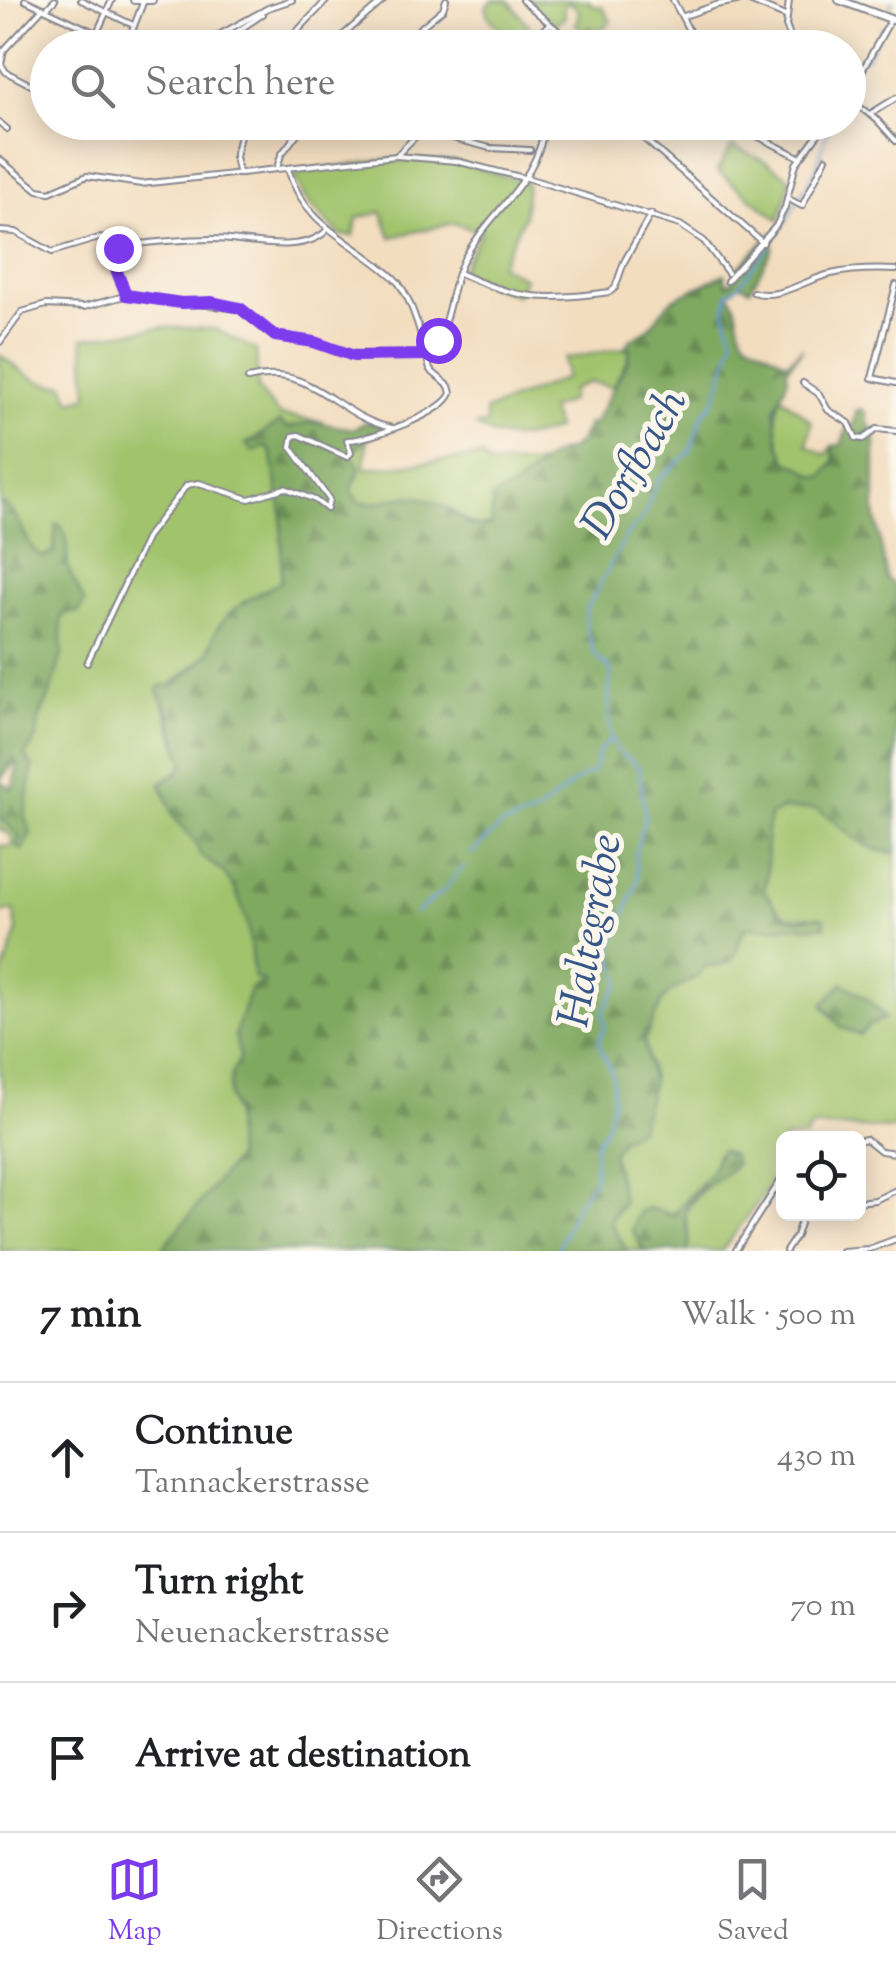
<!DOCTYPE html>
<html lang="en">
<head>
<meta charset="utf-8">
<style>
	:root { --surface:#fff; --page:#f6f6f6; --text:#202124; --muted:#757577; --line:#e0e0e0; --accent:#7c3aed }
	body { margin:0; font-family:"Sorts Mill Goudy",serif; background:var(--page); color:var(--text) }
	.controls { position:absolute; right:30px; bottom:30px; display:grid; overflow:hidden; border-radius:15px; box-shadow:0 5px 25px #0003 }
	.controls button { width:90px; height:90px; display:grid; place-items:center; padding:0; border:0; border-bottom:2px solid var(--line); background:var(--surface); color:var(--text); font:50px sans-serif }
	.stop { position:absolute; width:30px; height:30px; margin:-22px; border:8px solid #7c3aed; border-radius:50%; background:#fff }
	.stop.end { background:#7c3aed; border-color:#fff; box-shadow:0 2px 10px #0008 }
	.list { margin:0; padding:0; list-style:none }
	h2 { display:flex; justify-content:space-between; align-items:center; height:130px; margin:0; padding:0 40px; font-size:42px }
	h2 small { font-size:32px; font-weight:400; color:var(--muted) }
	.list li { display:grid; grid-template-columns:65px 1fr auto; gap:30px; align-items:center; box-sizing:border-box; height:150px; padding:0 40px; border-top:2px solid var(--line) }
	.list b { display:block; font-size:38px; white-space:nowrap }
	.list p { margin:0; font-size:32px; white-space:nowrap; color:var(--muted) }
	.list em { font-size:32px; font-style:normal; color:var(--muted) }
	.icon { flex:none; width:55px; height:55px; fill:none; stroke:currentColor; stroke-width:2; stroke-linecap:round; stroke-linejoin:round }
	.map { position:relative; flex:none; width:896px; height:1251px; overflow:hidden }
	.search { position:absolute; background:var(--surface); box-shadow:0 5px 25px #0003; left:30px; right:30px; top:30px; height:110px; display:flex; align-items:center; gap:25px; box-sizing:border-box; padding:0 35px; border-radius:55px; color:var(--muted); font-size:38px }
	.sheet { height:580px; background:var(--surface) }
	nav { display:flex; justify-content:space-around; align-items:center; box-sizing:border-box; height:140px; border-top:2px solid var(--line); background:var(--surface); font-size:28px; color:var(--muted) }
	nav a { display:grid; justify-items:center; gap:5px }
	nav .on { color:var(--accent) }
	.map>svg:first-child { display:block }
	.grass { fill:#a1c36c; stroke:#5e7965; stroke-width:2.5; fill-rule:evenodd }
	.forest { fill:url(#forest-firs); stroke:#4e6c5f; stroke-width:2.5 }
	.cemetery { fill:url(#cemetery-stones); stroke:#5e7965; stroke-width:2.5 }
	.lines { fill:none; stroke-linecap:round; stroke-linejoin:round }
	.stream { stroke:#6a9dd5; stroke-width:2.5 }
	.street-casing { stroke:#87868e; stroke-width:8 }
	.secondary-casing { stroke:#87868e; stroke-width:10 }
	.street { stroke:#fff; stroke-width:4 }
	.secondary { stroke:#fff; stroke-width:6 }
	.route { stroke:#7c3aed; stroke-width:12 }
	.labels { text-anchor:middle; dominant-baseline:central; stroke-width:10; stroke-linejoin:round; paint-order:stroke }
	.water-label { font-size:45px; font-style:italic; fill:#375688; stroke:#fbf7ec }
</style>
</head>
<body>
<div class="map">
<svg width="896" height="1251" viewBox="0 0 896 1251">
	<defs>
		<pattern id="forest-firs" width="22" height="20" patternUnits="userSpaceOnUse" patternTransform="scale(2.5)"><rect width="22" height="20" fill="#80a960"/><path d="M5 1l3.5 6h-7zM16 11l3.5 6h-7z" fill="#688a52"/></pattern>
		<pattern id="cemetery-stones" width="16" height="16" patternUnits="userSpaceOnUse" patternTransform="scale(2.5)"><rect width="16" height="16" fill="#a1c36c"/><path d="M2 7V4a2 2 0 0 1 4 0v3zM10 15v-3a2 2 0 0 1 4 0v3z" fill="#829f5c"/></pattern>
	</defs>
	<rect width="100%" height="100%" fill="#fbf7ec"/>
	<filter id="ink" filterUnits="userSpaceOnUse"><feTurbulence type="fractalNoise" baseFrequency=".01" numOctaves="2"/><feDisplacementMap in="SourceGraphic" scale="20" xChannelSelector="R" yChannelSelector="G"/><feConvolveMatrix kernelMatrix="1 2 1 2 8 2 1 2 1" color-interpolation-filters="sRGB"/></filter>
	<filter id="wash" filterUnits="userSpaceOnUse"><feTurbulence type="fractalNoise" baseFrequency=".0048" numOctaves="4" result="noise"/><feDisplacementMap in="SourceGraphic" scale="40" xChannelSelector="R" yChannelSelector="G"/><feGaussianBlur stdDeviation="2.25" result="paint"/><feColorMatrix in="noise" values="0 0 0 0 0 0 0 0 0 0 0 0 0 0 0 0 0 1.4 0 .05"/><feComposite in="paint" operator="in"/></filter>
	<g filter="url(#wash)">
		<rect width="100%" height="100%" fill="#f3ddbf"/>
		<g class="grass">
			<polygon points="493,0 508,0 534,32 515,46 489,17 486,7"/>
			<polygon points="732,146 765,161 791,179 779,220 717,171"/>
			<polygon points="391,159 455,161 527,183 524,216 500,265 525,278 516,295 459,273 481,232 454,223 391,237 382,212 357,218 354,236 340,235 306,200 292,173"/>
			<path d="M 164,327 L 215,329 L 256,350 L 258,389 L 279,415 L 324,422 L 287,428 L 280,422 L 264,446 L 271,451 L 282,512 L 281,582 L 214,635 L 208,654 L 160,694 L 184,763 L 181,770 L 166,778 L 161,785 L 174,817 L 194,840 L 205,859 L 221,870 L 235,888 L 248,924 L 254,978 L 266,981 L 251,988 L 235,1034 L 240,1058 L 232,1074 L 229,1096 L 234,1112 L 236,1158 L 161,1251 L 0,1251 L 0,1123 L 5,1095 L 0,1074 L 0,983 L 17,932 L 14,910 L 0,913 L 0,845 L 9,847 L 13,839 L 7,832 L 0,830 L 0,816 L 20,838 L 15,845 L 29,834 L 25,812 L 33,767 L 24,755 L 49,697 L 61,655 L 61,617 L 84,602 L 68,569 L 67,543 L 60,526 L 56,525 L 54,553 L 42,557 C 22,545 24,513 0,503 L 0,355 C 19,369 40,388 64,384 L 71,401 L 88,396 L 83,338 Z"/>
			<path d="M 630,347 L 628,360 L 612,387 L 589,382 L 571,390 L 570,401 L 550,409 L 556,429 C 529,440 500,443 476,426 L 487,423 L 485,411 L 566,378 L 564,359 Z"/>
			<path d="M 781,396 L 812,422 L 807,445 L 826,455 L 831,448 C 839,460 832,473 819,478 L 785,460 C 777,438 772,418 781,396 Z"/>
			<path d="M 367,438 L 365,469 L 482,456 L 488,464 L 540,465 L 527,480 L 492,500 L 494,522 L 491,526 C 465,531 459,509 435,503 C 423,499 408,495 396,498 C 381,501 371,506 357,501 L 351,490 L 359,474 L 350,455 Z"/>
			<path d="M 785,809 L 817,809 C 845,826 860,852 896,853 L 896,1129 L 812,1127 L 804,1138 L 784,1138 L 783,1168 L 722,1251 L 687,1251 L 688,1229 L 685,1213 C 696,1192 713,1181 732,1169 L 717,1154 L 711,1172 L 673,1214 L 656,1210 L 640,1248 L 644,1251 L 627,1251 L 610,1221 C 625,1197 620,1181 612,1154 L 621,1139 L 639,1129 L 652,1079 L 644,1040 L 663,999 L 669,992 L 699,975 L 703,967 L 720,966 L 738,944 L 744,928 L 824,926 L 809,916 C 785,923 776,909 764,890 C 772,864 761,839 771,815 ZM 842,984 L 881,1011 L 881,1020 L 868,1026 L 860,1035 L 842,1028 L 824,1007 Z"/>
		</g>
		<g class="forest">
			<path d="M 788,215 L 771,242 L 773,248 L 750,289 L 740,284 L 728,294 C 741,304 735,327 747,340 L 787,362 L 803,348 L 787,369 L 788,378 L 775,410 L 779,443 L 788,462 L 801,466 L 812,475 L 823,477 L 835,461 L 832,446 L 841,445 L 848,427 L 854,424 L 856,411 L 861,409 L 866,413 L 867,424 L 875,431 L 875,512 L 887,579 L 896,587 L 896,853 C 860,852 845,826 817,809 L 785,809 L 771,815 C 761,839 771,864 764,890 C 771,901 782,920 797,919 C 808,919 813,915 824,918 L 825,926 L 744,928 L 735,955 L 728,963 L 704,967 L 699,975 L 670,992 L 663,999 L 644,1040 L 652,1085 L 639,1129 L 621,1139 L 612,1154 L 623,1202 L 610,1222 L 627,1251 L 161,1251 L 236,1158 L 234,1112 L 229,1096 L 232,1074 L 240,1058 L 235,1034 L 251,988 L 265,981 L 254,978 L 248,924 L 235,888 L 221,870 L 201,856 L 194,840 L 174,817 L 161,782 L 177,774 L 184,763 L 170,714 L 158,691 L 161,685 L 174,686 C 185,674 200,665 209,652 C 214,644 212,636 217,629 C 231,606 260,592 281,582 L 282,512 L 271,451 L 264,446 L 253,452 L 246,444 L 280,422 L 287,428 L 314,422 L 353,429 L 368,421 L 392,428 L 367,438 L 351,454 L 360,468 L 351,490 L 357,501 C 372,507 381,501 396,498 C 424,492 450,508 469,526 L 491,526 L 494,496 C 517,489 525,479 541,464 C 560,444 575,462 588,424 L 593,425 L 628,360 L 630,348 L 624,349 L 629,341 L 648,329 L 671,300 L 725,274 L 726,284 L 733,281 L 738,268 L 771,234 L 777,232 Z"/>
			<path d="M 0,503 C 24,513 22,545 42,557 L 54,552 L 56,525 L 60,525 L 66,536 L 68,569 L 84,602 L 79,612 L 67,613 L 61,618 L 62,655 L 49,697 L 39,717 L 37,738 L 25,755 L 33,767 L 25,817 L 31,833 L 22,850 L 15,845 L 20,838 L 0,816 L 0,781 L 12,789 L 17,766 L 15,763 L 0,779 Z"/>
			<polygon points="843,983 866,998 885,1018 868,1026 860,1035 842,1028 823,1004"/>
			<path d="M 721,1150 L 732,1154 L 736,1164 C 721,1179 683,1192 685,1218 C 686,1231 692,1238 687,1251 L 644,1251 L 632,1230 L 639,1212 L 647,1208 L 673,1214 L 711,1172 Z"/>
		</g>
		<polygon class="cemetery" points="528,0 588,0 594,6 602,7 611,21 604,28 581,34 581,28 576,25 579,10 569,2 563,8 565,17 554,25"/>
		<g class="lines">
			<g class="stream">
				<polyline points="889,11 892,0"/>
				<polyline points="867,58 883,26"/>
				<polyline points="471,854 501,826 535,814 579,779 594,771 599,751 611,739"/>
				<path d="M 416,913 C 425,905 433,899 442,892 C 451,886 453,874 464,867"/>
				<path d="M 557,1251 L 574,1209 L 595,1176 L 595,1144 L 606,1127 L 613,1098 L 612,1073 L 598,1042 L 605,1026 L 603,1011 L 618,987 L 620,978 L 613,960 L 612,947 L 638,880 L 635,855 L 645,815 L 639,768 C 633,761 626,758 619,752 C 605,737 609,689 611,670 L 594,654 L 586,625 L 586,610 L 626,536 L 643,518 L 658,480 L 690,452 L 702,416 L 715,400 L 734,339 L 725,311 L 728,293 L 740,284 L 779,233 L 816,168 L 830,122"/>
			</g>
		</g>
	</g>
	<g filter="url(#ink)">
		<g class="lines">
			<defs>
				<g id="street">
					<polyline points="25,0 128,48"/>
					<polyline points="81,0 133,25"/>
					<polyline points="522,0 561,33 615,48"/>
					<polyline points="673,0 698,48"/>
					<polyline points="747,0 785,16"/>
					<polyline points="789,0 786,26 795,48"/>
					<polyline points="43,8 4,50 1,64 6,72 48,94"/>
					<polyline points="46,9 55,0"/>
					<polyline points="684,16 716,5 742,0"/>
					<polyline points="126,47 144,0"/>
					<polyline points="90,48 112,0"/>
					<polyline points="195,48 268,8 292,0"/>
					<polyline points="213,48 263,14"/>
					<polyline points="281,48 327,0"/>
					<polyline points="328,48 384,0"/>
					<polyline points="396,48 443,9 446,0"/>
					<polyline points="520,48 549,25"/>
					<polyline points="564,48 569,36"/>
					<polyline points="848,96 891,19"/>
					<polyline points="848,98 877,120 896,141"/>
					<polyline points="870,114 896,98"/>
					<polyline points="110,122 125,122"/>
					<polyline points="625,122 763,243"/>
					<polyline points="729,122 799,157"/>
					<polyline points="0,123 7,129"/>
					<polyline points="422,130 490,148 530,150"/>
					<polyline points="396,156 456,161 524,178"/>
					<polyline points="0,160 38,190 50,192 87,176 141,184 396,156 430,122"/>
					<polyline points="277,168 281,155 306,122"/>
					<path d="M 288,169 C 305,228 355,241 394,278 C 412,295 425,348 430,370 L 449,386 L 451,393 C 445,413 367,441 347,440 L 351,453 L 347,457 L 299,435 L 293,436 L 291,447 L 329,499 L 327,509"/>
					<polyline points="238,171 235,157 243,122"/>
					<polyline points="527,178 680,225 704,241 728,273"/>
					<polyline points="787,198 802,206 826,158"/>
					<polyline points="0,231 16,232 52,252 99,238 137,245"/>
					<path d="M 459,273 C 517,300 546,301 610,292 L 615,288 L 624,262 L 651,214"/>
					<polyline points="727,281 776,226 785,207 796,164 827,122"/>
					<polyline points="896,285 872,378 896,383"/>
					<path d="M 753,292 C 779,301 805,279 831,274 C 853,269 874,269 896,270"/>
					<path d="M 126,295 L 114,265 L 114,255 L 121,247 C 145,242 189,239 214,239 C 245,239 303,256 327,230"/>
					<polyline points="0,342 22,312 46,305 84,307 128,295 239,309 275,336 314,342 348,354 428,355"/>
					<path d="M 429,352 C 453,321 447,292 464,259 C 490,210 540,182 545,122"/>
					<path d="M 248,379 C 313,362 334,416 392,428"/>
					<polyline points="803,383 819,394 828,410 849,423 856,438 863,439 877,429 896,431"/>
					<polyline points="87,663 148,535 187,485 199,483 249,499 285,488 315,500 327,509"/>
					<polyline points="858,1141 866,1139 881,1151 896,1153"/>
					<polyline points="858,1202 875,1200 896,1190"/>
					<polyline points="736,1250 784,1175"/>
					<polyline points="786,1251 796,1236 803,1214"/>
					<polyline points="842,1251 869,1249 896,1239"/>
				</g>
				<g id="secondary">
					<polyline points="134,0 152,0"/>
					<polyline points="839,0 896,21"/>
				</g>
			</defs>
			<use href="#street" class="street-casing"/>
			<use href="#secondary" class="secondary-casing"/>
			<use href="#street" class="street"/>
			<use href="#secondary" class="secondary"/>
		</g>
	</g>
	<g class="lines" filter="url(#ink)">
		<path class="route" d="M 118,248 C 108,262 122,280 126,295 L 181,303 L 212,302 L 240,308 L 275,336 L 314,342 L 354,356 L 428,355 L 438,340"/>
	</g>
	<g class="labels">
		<g class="water-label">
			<text transform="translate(637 465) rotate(-60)">Dorfbach</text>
			<text transform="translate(593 931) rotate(-80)">Haltegrabe</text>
		</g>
	</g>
</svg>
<div class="controls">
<button><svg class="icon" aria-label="locate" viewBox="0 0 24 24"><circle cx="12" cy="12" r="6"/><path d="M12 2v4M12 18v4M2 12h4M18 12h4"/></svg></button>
</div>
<div class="stop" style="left:438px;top:340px"></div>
<div class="stop end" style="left:118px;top:248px"></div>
<div class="search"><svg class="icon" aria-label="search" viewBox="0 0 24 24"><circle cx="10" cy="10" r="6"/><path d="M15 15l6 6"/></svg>Search here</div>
</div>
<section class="sheet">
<h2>7 min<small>Walk · 500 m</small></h2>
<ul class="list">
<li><svg class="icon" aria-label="ahead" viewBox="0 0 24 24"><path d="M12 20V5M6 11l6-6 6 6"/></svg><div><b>Continue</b><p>Tannackerstrasse</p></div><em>430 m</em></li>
<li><svg class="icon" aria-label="right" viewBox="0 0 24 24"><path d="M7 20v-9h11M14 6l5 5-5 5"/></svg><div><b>Turn right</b><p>Neuenackerstrasse</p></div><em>70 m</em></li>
<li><svg class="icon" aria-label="arrive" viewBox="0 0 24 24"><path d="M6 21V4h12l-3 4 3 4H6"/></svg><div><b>Arrive at destination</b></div></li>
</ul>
</section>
<nav>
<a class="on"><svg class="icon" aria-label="map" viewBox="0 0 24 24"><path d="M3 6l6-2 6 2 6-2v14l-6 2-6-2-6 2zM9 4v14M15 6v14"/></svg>Map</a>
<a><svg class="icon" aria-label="directions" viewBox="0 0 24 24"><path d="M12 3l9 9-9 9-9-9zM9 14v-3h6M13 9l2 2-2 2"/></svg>Directions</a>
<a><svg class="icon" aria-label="saved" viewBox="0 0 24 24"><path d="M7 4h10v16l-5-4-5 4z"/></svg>Saved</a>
</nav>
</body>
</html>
